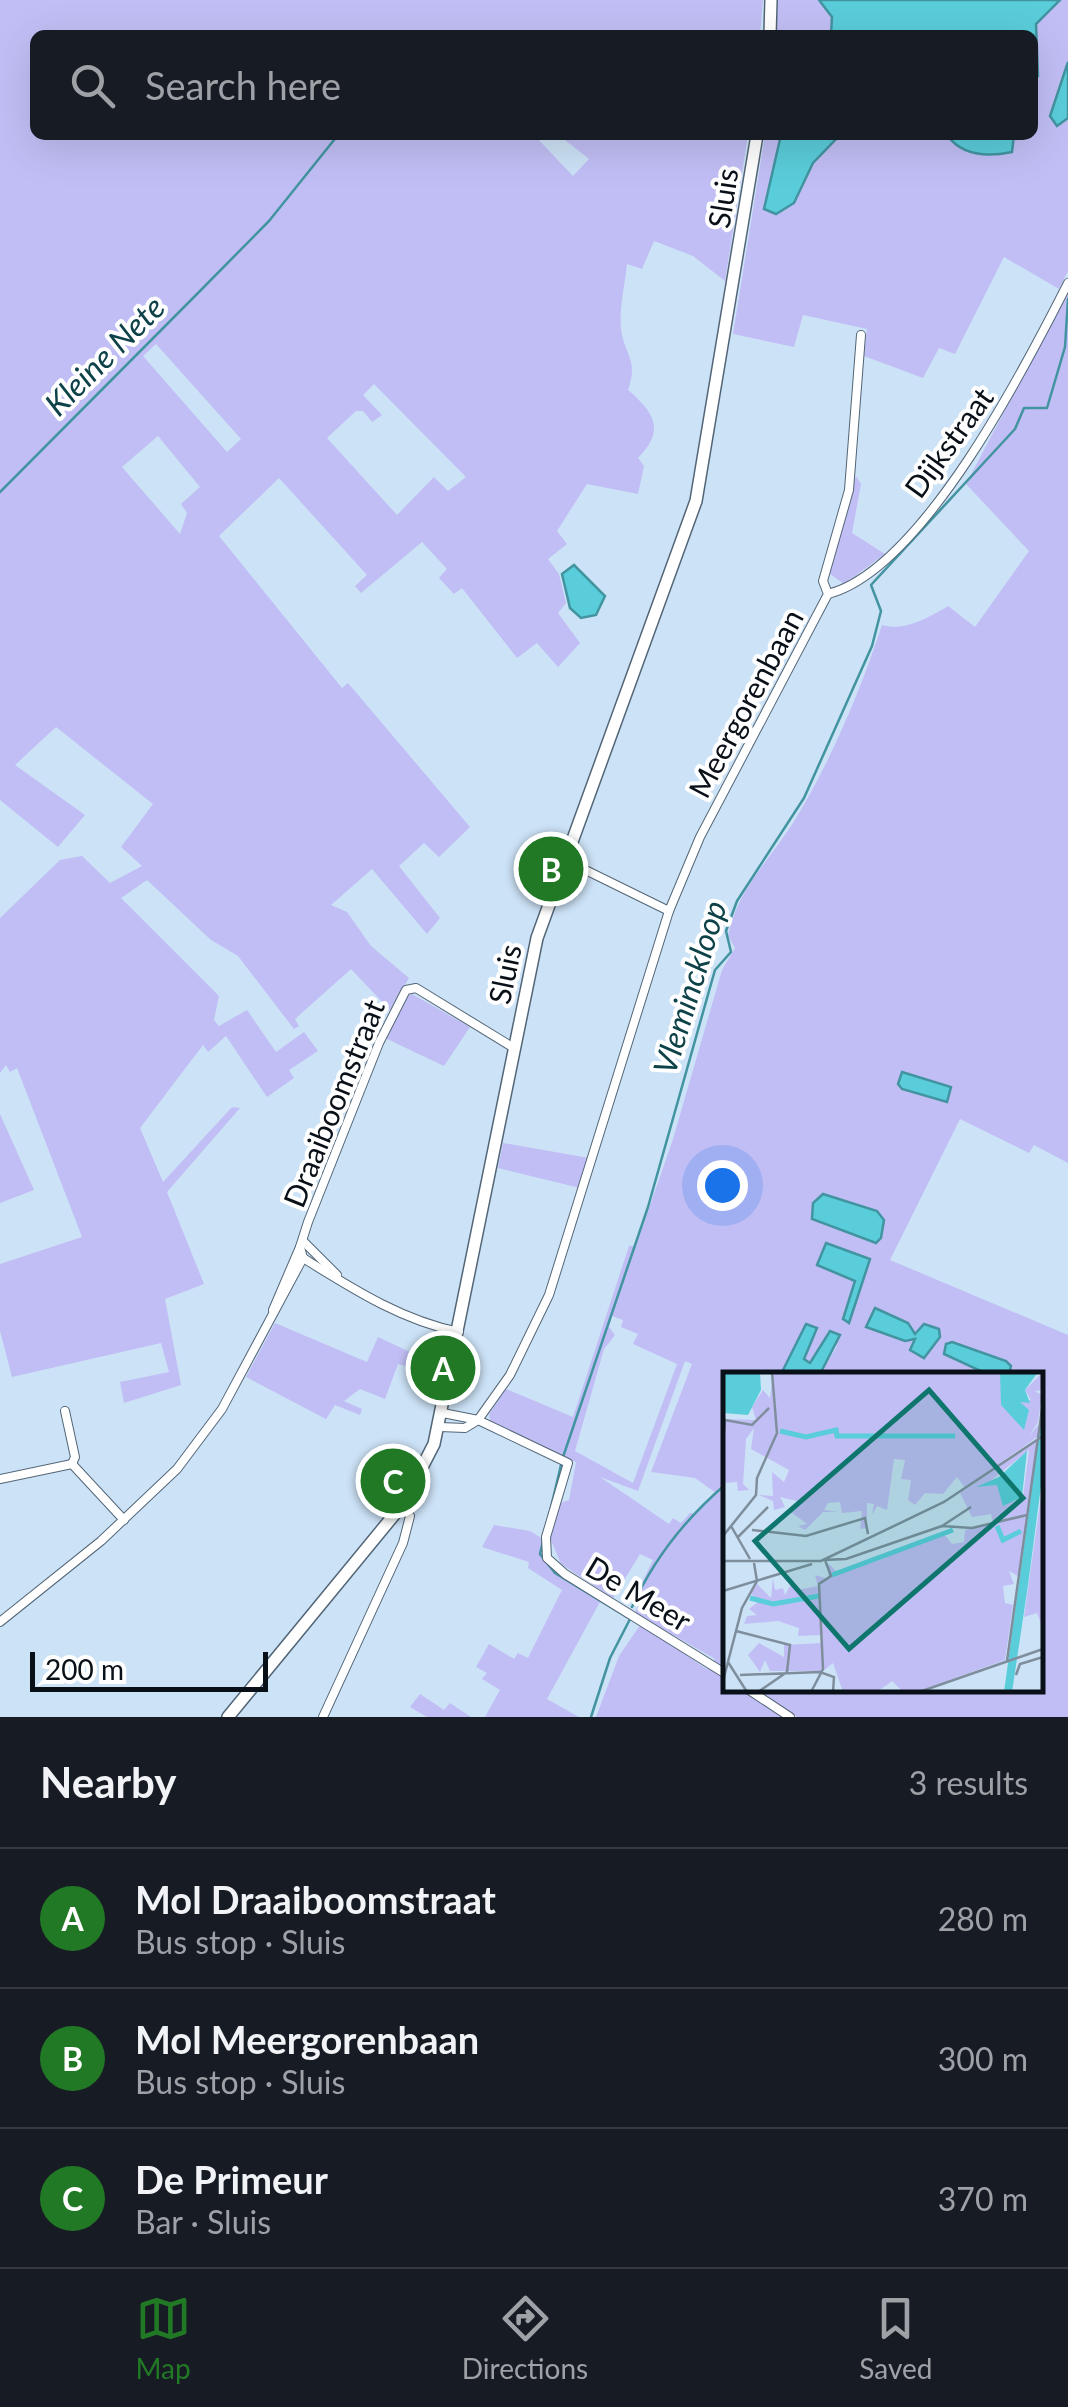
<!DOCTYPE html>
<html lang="en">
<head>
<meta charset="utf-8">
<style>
	:root { --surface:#171b24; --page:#242831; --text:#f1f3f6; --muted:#9ea1a6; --line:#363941; --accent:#227925 }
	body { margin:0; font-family:Lato,sans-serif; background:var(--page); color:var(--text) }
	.scale { position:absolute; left:30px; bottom:25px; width:238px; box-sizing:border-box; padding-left:10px; border:5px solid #091017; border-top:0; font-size:28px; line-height:35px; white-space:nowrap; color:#091017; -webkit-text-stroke:8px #fff; paint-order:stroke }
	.you { position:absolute; left:722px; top:1185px; width:35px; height:35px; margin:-25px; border:8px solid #fff; border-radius:50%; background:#1a73e8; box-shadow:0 0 0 15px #1a73e833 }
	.badge { display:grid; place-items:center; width:65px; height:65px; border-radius:50%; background:var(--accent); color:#fff; font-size:32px; font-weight:700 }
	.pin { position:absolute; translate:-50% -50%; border:5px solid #fff; box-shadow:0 2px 10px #0006 }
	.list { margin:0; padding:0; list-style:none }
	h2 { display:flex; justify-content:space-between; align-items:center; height:130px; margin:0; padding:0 40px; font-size:42px }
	h2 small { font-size:32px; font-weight:400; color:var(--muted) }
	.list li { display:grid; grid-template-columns:65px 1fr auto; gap:30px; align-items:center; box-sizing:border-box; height:140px; padding:0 40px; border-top:2px solid var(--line) }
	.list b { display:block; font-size:38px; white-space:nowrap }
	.list p { margin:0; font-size:32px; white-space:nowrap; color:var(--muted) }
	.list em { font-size:32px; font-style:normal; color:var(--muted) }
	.icon { flex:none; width:55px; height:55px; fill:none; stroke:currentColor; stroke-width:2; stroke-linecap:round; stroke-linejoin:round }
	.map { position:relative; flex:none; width:1068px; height:1717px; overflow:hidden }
	.search { position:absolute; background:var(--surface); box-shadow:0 10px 40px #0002; left:30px; right:30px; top:30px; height:110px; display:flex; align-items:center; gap:25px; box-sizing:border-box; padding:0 35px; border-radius:15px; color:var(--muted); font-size:38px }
	.sheet { height:550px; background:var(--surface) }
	nav { display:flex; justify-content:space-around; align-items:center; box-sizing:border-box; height:140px; border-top:2px solid var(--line); background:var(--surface); font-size:28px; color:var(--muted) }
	nav a { display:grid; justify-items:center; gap:5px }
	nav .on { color:var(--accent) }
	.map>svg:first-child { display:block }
	.green { fill:#c1bef5; fill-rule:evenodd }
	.water { fill:#5acdda; stroke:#4294a0; stroke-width:2.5 }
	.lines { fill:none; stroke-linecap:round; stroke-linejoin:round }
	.stream { stroke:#4294a0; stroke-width:2.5 }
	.street-casing { stroke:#536677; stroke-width:10 }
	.secondary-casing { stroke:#536677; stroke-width:14 }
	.street { stroke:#fff; stroke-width:8 }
	.secondary { stroke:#fff; stroke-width:11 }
	.labels { text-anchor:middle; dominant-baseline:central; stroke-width:8; stroke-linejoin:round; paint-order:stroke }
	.street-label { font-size:30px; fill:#091017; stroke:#fff }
	.water-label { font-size:32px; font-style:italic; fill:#0d4248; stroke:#fff }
	.inset-river { fill:none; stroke:#5acdda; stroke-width:5 }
	.inset-road { fill:none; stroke:#7e8e9d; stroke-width:2.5 }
	.view { fill:#0f766e; fill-opacity:0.15; stroke:#0f766e; stroke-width:5 }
	.inset-edge { fill:none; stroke:#091017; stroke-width:5 }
</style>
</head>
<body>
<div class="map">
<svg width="1068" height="1717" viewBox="0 0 1068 1717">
	<rect width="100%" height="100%" fill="#cce2f6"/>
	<g class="green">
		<path d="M 0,0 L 763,0 L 760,35 L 35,35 L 35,135 L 534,135 L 573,176 L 589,159 L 565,140 L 570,135 L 748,135 L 725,281 L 693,256 L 654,241 L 642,269 L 627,264 C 625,284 619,309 621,329 C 624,354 639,360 628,390 C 654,412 666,430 638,458 L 644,466 L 638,494 L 587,484 L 557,531 L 567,544 L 548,559 L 559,574 L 566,603 L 558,613 L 580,643 L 558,667 L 537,643 L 517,658 L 462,588 L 454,594 L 439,578 L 447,569 L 422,542 L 361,593 L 355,586 L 367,575 L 279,478 L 219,536 L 342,688 L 348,683 L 470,827 L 439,857 L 424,843 L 399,866 L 440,918 L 427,934 L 372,869 L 331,905 L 347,912 L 371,946 L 409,978 L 390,1010 L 351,969 L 295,1019 L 299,1026 L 294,1029 L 238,956 L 211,940 L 147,880 L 121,898 L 219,996 L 214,1020 L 219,1026 L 247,1010 L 276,1052 L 304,1032 L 318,1051 L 289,1070 L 294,1078 L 267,1097 L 226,1036 L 208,1052 L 203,1045 L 140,1128 L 163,1182 L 232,1107 L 240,1108 L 167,1192 L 204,1284 L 165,1299 L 181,1385 L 124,1403 L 120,1382 L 169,1372 L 161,1343 L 12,1377 L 0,1331 L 0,1264 L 82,1237 L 17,1068 L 10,1072 L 6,1065 L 0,1073 L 0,918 L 60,860 L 82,856 L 110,883 L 142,866 L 121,847 L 153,804 L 56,727 L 15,765 L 85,815 L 58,847 L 0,800 ZM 156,344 L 241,439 L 227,452 L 143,356 ZM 374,384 L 466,477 L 448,491 L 434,477 L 397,515 L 327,438 L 356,411 L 363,411 L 372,422 L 382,415 L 363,395 ZM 158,436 L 200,487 L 181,504 L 187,513 L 180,534 L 122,467 Z"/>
		<polygon points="778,0 819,0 832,17 831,35 776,35"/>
		<polygon points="1060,0 1068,0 1068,271 1059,289 1004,257 955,354 939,348 923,378 864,356 867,329 803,315 794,347 733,334 765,135 781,135 764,209 794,203 813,163 840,135 1033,135 1033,81 1038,75 1036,24"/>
		<path d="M 1068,291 L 1068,1163 L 1034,1145 L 1029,1153 L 960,1119 L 890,1260 L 1068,1335 L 1068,1717 L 797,1717 L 758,1690 L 1040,1690 L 1040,1374 L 820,1374 L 837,1346 L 827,1334 L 820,1352 L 810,1363 L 804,1359 L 817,1328 L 807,1324 L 781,1374 L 726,1374 L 726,1690 L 742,1690 L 783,1717 L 596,1717 L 619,1656 L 640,1625 L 707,1669 L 715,1659 L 635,1613 L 641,1599 L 636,1595 L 653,1560 L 640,1554 L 613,1598 L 561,1564 L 550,1538 L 560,1503 L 569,1500 L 576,1462 L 491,1424 L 489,1414 L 506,1389 L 573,1417 L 629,1246 L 636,1246 L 673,1139 L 722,970 L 735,948 L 728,936 C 737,890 768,862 793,823 C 830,763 860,692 882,625 C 904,632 930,617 948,606 L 975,627 L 1029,551 L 966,484 ZM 612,1316 L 623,1320 L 621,1327 L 638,1334 L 633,1344 L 677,1364 L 633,1483 L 575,1451 L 604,1349 L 615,1335 L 609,1327 ZM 685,1361 L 692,1364 L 651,1472 L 695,1478 L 716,1493 L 697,1513 L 690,1513 L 681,1523 L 673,1518 L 669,1524 L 600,1477 L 638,1491 Z"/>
		<polygon points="856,476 861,484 852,533 885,554 844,584 830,574"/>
		<polygon points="412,994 470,1027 444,1066 385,1038 404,998"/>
		<polygon points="0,1114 34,1190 0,1203"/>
		<polygon points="503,1143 589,1158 580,1188 498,1168"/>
		<polygon points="275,1323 367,1362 378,1337 444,1368 443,1376 398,1364 385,1399 360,1389 344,1401 362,1409 360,1415 335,1405 326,1419 246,1377"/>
		<polygon points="494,1525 530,1531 543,1539 546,1556 601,1600 547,1699 579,1717 485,1717 500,1690 482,1679 487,1673 476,1667 489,1644 514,1659 518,1653 528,1658 562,1590 528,1568 529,1562 482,1547"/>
		<polygon points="420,1694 444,1710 450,1703 471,1717 427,1717 410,1707"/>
	</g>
	<g class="water">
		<polygon points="819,0 1060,0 1036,24 1038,76 1033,81 1033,35 831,35 832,17"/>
		<polygon points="1068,62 1068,118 1057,126 1050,116"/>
		<polygon points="781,135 840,135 813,163 794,203 776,214 764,209"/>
		<path d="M 947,135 L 1014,135 L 1012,152 C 988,157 962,156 947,135 Z"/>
		<polygon points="574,565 605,596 596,615 581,618 570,608 562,574"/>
		<polygon points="902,1072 951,1087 947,1102 902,1089 898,1084"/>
		<polygon points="823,1194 877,1211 884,1220 881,1238 876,1243 812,1219 813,1203"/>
		<polygon points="826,1243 870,1259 849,1323 843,1319 855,1281 817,1265"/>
		<polygon points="875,1308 908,1323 915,1334 924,1324 939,1329 940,1337 924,1358 910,1350 915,1339 905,1341 866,1327"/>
		<polygon points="806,1324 817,1328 804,1359 810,1363 830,1331 840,1335 820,1374 781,1374"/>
		<polygon points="952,1342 1006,1361 1011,1366 1009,1374 987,1374 944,1354 946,1344"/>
	</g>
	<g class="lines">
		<g class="stream">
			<polyline points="199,292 269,221 338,135"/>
			<polyline points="0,492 198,293"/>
			<polyline points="563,1457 648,1207 711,984 715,970 731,952 726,931 737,901 804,798 872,646 881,611 871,585 1015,429 1024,408 1047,408 1065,347 1068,299"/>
			<polyline points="561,1465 540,1554 555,1573 630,1619"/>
			<path d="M 632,1607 C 654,1558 685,1519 726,1484"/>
			<polyline points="591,1717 610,1658 630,1619"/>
		</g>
		<defs>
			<g id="street">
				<path d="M 828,594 C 922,570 1026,366 1068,283"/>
				<polyline points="563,859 669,911"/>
				<polyline points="303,1241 337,1275"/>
				<polyline points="303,1258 300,1247 308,1222 379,1043 406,990 416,988 514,1048"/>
				<path d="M 303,1258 C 353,1289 401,1320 459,1332"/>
				<polyline points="273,1310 300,1247"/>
				<polyline points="65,1411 75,1457 72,1464"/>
				<polyline points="443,1413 478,1420 568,1463 546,1537 547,1558 565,1574 726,1674"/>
				<polyline points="440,1427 465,1428 478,1420 510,1375 549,1295 669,911 700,837 828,594 823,581 849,490 861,335"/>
				<polyline points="0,1479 72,1464 124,1520"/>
				<polyline points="0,1622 101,1541 177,1469 222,1409 303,1258"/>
				<polyline points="749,1690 790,1717"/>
				<polyline points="323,1717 403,1543 410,1516 403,1504"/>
			</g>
			<g id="secondary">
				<polyline points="770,35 771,0"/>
				<polyline points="228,1717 403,1504 434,1444 537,938 696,501 757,135"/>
			</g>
		</defs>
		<use href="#street" class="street-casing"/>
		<use href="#secondary" class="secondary-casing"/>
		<use href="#street" class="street"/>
		<use href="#secondary" class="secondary"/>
	</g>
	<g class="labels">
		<g class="street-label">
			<text transform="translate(722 198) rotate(-81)">Sluis</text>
			<text transform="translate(948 442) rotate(-54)">Dijkstraat</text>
			<text transform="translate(745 703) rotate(-62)">Meergorenbaan</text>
			<text transform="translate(504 974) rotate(-78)">Sluis</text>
			<text transform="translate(333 1103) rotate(-68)">Draaiboomstraat</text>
			<text transform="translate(639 1593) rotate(31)">De Meer</text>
		</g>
		<g class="water-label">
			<text transform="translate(104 355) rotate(-45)">Kleine Nete</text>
			<text transform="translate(689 987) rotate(-73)">Vleminckloop</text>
		</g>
	</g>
	<g transform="translate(723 1372)">
		<rect width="320" height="320" fill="#cce2f6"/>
		<path d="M 50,0 L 277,0 L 283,34 L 296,48 L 297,29 L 308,28 L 302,18 L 320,0 L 320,18 L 312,19 L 319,23 L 315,50 L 306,64 L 315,53 L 317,63 L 242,116 L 234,105 L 220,122 L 202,121 L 192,133 L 185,128 L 188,108 L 178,107 L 182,88 L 171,87 L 164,138 L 154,134 L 149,143 L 151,132 L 144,131 L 144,156 L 137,157 L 139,139 L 119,141 L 117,130 L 105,131 L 101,138 L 115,140 L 100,140 L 82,158 L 75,154 L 84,152 L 68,140 L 74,129 L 57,125 L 62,135 L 51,138 L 50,129 L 36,123 L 50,124 L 49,100 L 61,110 L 66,98 L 28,77 L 31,56 L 23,67 L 20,112 L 26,118 L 15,119 L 14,110 L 0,111 L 0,47 L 33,48 L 29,35 L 40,18 L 47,26 ZM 316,66 L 295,204 L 286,199 L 291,212 L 280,214 L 282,231 L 290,233 L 282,288 L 193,320 L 180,320 L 169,309 L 154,320 L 120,320 L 110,291 L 100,299 L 47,299 L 42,288 L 37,300 L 25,283 L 36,271 L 61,285 L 61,273 L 99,271 L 100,263 L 75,264 L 76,256 L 55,249 L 21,252 L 24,244 L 34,243 L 26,237 L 35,230 L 28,221 L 34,212 L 48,226 L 50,206 L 52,218 L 60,216 L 62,223 L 69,210 L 74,218 L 95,214 L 92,203 L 105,207 L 106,192 L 114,200 L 221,162 L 229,172 L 241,170 L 242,158 L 270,151 L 268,142 L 249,145 L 237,121 ZM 306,78 L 300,125 L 290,130 L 274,113 L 261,114 ZM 320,110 L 320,257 L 314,241 L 301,245 Z" fill="#c1bef5" fill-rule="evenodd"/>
		<path d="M 0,0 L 37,0 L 38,18 L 25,43 L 0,41 ZM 277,0 L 315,0 L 302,18 L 307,31 L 297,30 L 306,38 L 301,58 L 278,33 ZM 320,35 L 320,99 L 305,213 L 289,320 L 281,320 ZM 304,79 L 299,125 L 280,134 L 274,113 L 253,115 L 276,105 Z" fill="#5acdda"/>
		<path class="inset-river" d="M 57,59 L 83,65 L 113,58 L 114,64 L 194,64M 194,64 L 232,64M 274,154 L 280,168 L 298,159M 109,203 L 230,158M 27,226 L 50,232 L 96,224"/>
		<path class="inset-road" d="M 0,70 L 2,48 L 29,53 L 46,36M 8,154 L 27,187M 219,154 L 249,156 L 304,143M 29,158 L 83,164 L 142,146 L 145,162M 0,164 L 33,123 L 34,106 L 54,61 L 49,0M 14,166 L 45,135M 100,188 L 123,187 L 219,154 L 248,135M 0,189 L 98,189 L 221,130 L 320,64M 0,219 L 89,192M 13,259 L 67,273 L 64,300 L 35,320M 284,289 L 320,30M 5,290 L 24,320M 17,303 L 97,300 L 111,305 L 110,320M 293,303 L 297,292 L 320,285M 0,309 L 19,236 L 34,209 L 31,191M 88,320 L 100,297 L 96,212 L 108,204 L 102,188M 196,320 L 320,277"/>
		<path class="view" d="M 206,18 L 300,126 L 126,277 L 32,169 Z"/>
		<rect width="320" height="320" class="inset-edge"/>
	</g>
</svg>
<div class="scale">200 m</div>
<div class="you"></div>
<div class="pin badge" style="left:443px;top:1368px">A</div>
<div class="pin badge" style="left:551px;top:869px">B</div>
<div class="pin badge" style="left:393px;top:1481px">C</div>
<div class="search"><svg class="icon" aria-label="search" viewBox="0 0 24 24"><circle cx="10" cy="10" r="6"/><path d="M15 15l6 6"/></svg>Search here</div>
</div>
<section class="sheet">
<h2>Nearby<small>3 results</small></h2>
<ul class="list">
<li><span class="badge">A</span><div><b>Mol Draaiboomstraat</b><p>Bus stop · Sluis</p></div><em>280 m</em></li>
<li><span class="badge">B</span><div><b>Mol Meergorenbaan</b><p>Bus stop · Sluis</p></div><em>300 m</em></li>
<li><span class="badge">C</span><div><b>De Primeur</b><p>Bar · Sluis</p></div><em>370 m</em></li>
</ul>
</section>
<nav>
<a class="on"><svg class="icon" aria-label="map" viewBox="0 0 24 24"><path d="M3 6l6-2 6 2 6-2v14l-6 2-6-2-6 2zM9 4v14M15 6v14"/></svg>Map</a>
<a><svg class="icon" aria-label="directions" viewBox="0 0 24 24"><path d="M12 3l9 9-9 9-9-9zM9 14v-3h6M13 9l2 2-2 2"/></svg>Directions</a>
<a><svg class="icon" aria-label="saved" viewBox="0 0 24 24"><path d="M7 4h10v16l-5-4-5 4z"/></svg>Saved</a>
</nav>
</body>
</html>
